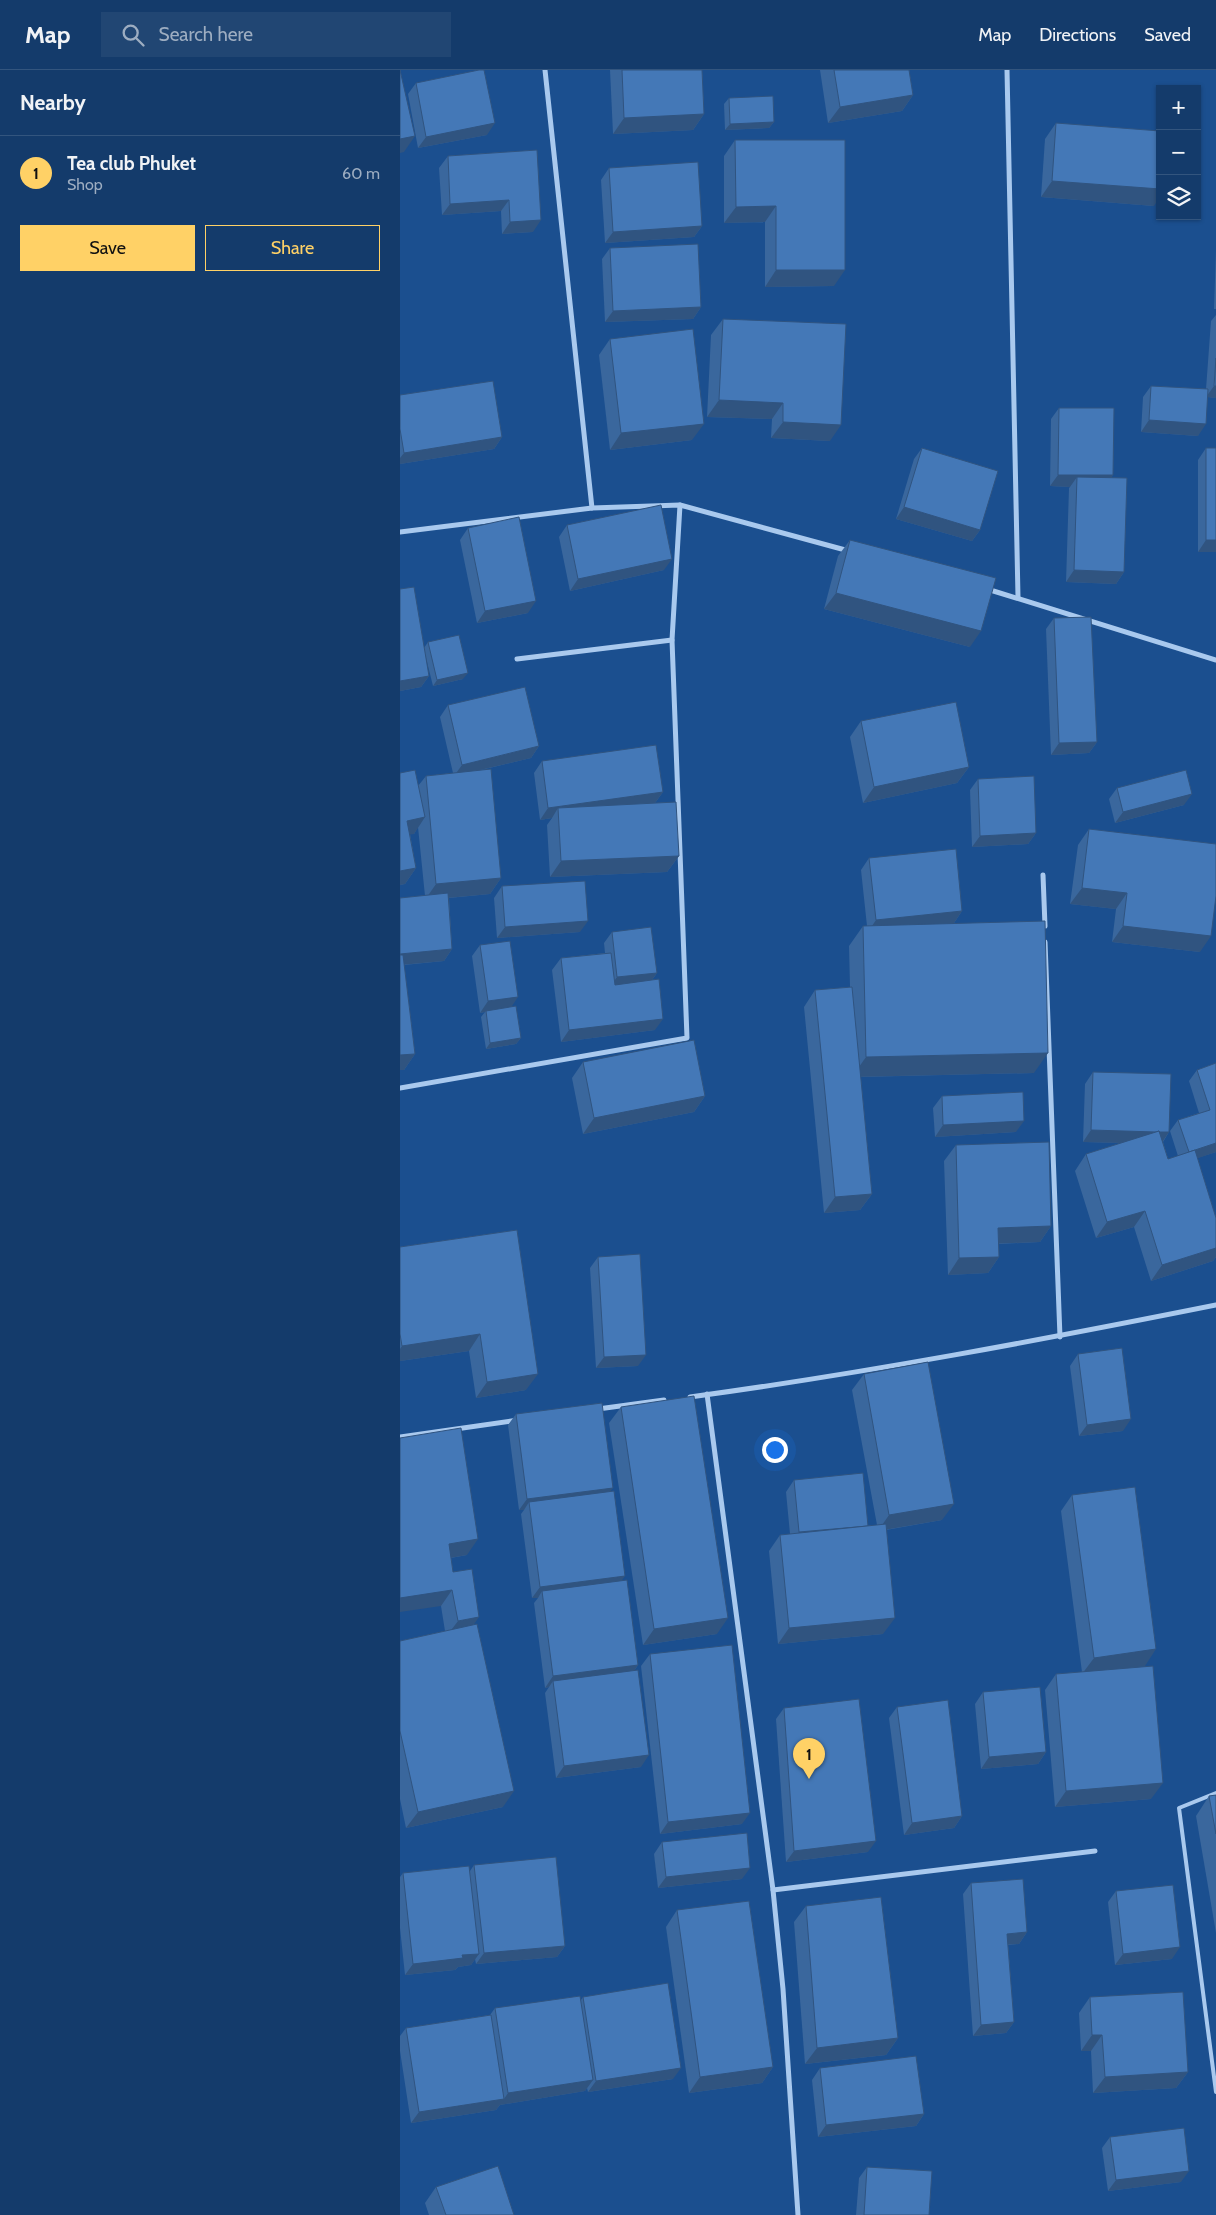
<!DOCTYPE html>
<html lang="en">
<head>
<meta charset="utf-8">
<style>
	:root { --surface:#143b6b; --page:#214673; --text:#f1f3f6; --muted:#9dadc1; --line:#33557e; --accent:#ffd166 }
	body { margin:0; font-family:Cabin,sans-serif; background:var(--page); color:var(--text) }
	.controls { position:absolute; right:15px; top:15px; display:grid; overflow:hidden; border-radius:0px; box-shadow:0 1px 4px #0004 }
	.controls button { width:45px; height:45px; display:grid; place-items:center; padding:0; border:0; border-bottom:1px solid var(--line); background:var(--surface); color:var(--text); font:25px sans-serif }
	.you { position:absolute; left:374px; top:1379px; width:18px; height:18px; margin:-12px; border:4px solid #fff; border-radius:50%; background:#1a73e8; box-shadow:0 0 0 8px #1a73e833 }
	.badge { display:grid; place-items:center; width:32px; height:32px; border-radius:50%; background:var(--accent); color:#111; font-size:16px; font-weight:700 }
	.pin { position:absolute; translate:-50% -41px; filter:drop-shadow(0 1px 2px #0008) }
	.pin::after { content:''; position:absolute; top:26px; width:18px; height:15px; background:inherit; clip-path:polygon(0 0,100% 0,50% 100%) }
	.list { margin:0; padding:0; list-style:none }
	h2 { display:flex; justify-content:space-between; align-items:center; height:65px; margin:0; padding:0 20px; font-size:21px }
	h2 small { font-size:16px; font-weight:400; color:var(--muted) }
	.list li { display:grid; grid-template-columns:32px 1fr auto; gap:15px; align-items:center; box-sizing:border-box; height:75px; padding:0 20px; border-top:1px solid var(--line) }
	.list b { display:block; font-size:19px; white-space:nowrap }
	.list p { margin:0; font-size:16px; white-space:nowrap; color:var(--muted) }
	.list em { font-size:16px; font-style:normal; color:var(--muted) }
	.actions { display:flex; gap:10px; padding:15px 20px }
	.actions a { flex:1; padding:11px 0; border:1px solid var(--accent); border-radius:0px; text-align:center; font-size:18px; color:var(--accent) }
	.actions .main { background:var(--accent); color:#111 }
	.icon { flex:none; width:28px; height:28px; fill:none; stroke:currentColor; stroke-width:2; stroke-linecap:round; stroke-linejoin:round }
	.map { position:relative; flex:none; width:816px; height:2145px; overflow:hidden }
	header { display:flex; align-items:center; gap:30px; box-sizing:border-box; height:70px; padding:0 25px; background:var(--surface); border-bottom:1px solid var(--line) }
	header strong { font-size:24px }
	nav { display:flex; gap:28px; margin-inline-start:auto; font-size:18px }
	.search { width:350px; height:45px; background:var(--page); display:flex; align-items:center; gap:12px; box-sizing:border-box; padding:0 18px; border-radius:0px; color:var(--muted); font-size:19px }
	main { display:flex }
	aside { flex:1; background:var(--surface) }
	.map>svg:first-child { display:block }
	.lines { fill:none; stroke-linecap:round; stroke-linejoin:round }
	.lane { stroke:#a9c9ee; stroke-width:4 }
	.street { stroke:#a9c9ee; stroke-width:5 }
	.wall { fill:#3a679d }
	.shaded-wall { fill:#305480 }
	.building { fill:#4478b7; stroke:#305480 }
</style>
</head>
<body>
<header>
<strong>Map</strong>
<div class="search"><svg class="icon" aria-label="search" viewBox="0 0 24 24"><circle cx="10" cy="10" r="6"/><path d="M15 15l6 6"/></svg>Search here</div>
<nav><a>Map</a><a>Directions</a><a>Saved</a></nav>
</header>
<main>
<aside>
<h2>Nearby<small></small></h2>
<ul class="list">
<li><span class="badge">1</span><div><b>Tea club Phuket</b><p>Shop</p></div><em>60 m</em></li>
</ul>
<div class="actions"><a class="main">Save</a><a>Share</a></div>
</aside>
<div class="map">
<svg width="816" height="2145" viewBox="0 0 816 2145">
	<rect width="100%" height="100%" fill="#1b4f8f"/>
	<g class="lines">
		<polyline class="lane" points="816,1723 779,1738 816,2022"/>
		<g class="street">
			<polyline points="145,0 192,438"/>
			<polyline points="607,0 618,527"/>
			<polyline points="0,462 192,438 280,435 449,481"/>
			<polyline points="587,519 816,590"/>
			<polyline points="117,589 272,570"/>
			<polyline points="643,805 645,856"/>
			<polyline points="645,872 660,1267"/>
			<polyline points="0,1018 287,968 272,570 280,435"/>
			<polyline points="307,1324 373,1820 383,1919 398,2145"/>
			<path d="M 290,1327 C 466,1303 641,1270 816,1235"/>
			<polyline points="198,1339 264,1330"/>
			<polyline points="0,1367 118,1350"/>
			<polyline points="373,1820 695,1781"/>
		</g>
	</g>
	<g class="wall">
		<polygon points="210,0 302,0 304,44 293,60 213,64"/>
		<polygon points="420,0 509,0 513,25 502,41 428,53"/>
		<polygon points="16,13 87,65 18,78 8,24"/>
		<polygon points="329,28 374,52 369,58 325,60 324,34"/>
		<polygon points="656,53 754,136 641,127 645,69"/>
		<polygon points="335,70 434,216 365,217 365,152 324,153 324,86"/>
		<polygon points="137,80 133,162 102,164 101,141 42,145 39,98 48,86"/>
		<polygon points="209,98 302,156 294,167 205,173 201,110"/>
		<polygon points="210,178 301,237 293,249 205,252 202,189"/>
		<polygon points="816,180 816,239 814,239"/>
		<polygon points="816,245 816,328 808,327 798,366 741,362 743,327 751,316 806,319 811,251"/>
		<polygon points="323,249 430,371 371,368 372,349 307,347 311,265"/>
		<polygon points="210,269 292,370 210,380 199,285"/>
		<polygon points="0,325 102,367 94,379 0,394"/>
		<polygon points="659,338 713,405 711,408 724,502 716,514 666,512 669,418 670,417 650,416 651,349"/>
		<polygon points="522,378 580,460 572,471 496,449 514,389"/>
		<polygon points="806,378 816,378 816,482 798,482 798,390"/>
		<polygon points="167,455 264,500 170,521 159,467"/>
		<polygon points="68,458 128,543 77,553 60,470"/>
		<polygon points="450,470 570,577 424,539 438,486"/>
		<polygon points="0,519 24,578 28,572 63,609 33,616 24,580 29,606 21,617 0,621"/>
		<polygon points="654,548 697,672 689,683 651,685 646,559"/>
		<polygon points="48,635 139,676 131,688 77,701 101,808 90,824 49,828 52,879 44,891 4,895 15,984 4,1000 0,1000 0,828 25,826 18,757 14,764 10,764 16,798 5,814 0,815 0,703 18,716 26,706 53,703 40,647"/>
		<polygon points="461,651 569,697 557,713 463,733 450,667"/>
		<polygon points="142,691 263,722 255,733 279,786 267,802 150,807 147,755 152,748 140,750 134,703"/>
		<polygon points="578,709 636,763 628,774 572,777 570,720"/>
		<polygon points="717,718 784,735 715,753 709,729"/>
		<polygon points="689,759 800,882 712,872 716,839 670,834 678,775"/>
		<polygon points="469,788 562,841 554,853 542,854 634,1003 460,1007 472,1124 460,1140 424,1143 404,937 415,920 450,917 449,876 463,856 467,856 461,800"/>
		<polygon points="102,816 180,862 97,868 94,828"/>
		<polygon points="212,862 257,903 252,910 255,960 161,972 152,900 161,888 205,883 204,873"/>
		<polygon points="80,875 111,937 121,968 116,974 86,979 81,947 85,942 80,943 72,886"/>
		<polygon points="183,992 305,1026 294,1042 183,1064 172,1008"/>
		<polygon points="816,993 816,1082 797,1088 816,1148 816,1187 813,1191 751,1211 734,1157 696,1168 675,1101 686,1084 722,1073 683,1072 685,1014 693,1002 769,1062 763,1072 768,1089 778,1086 770,1061 778,1050 799,1043 789,1011 797,1000"/>
		<polygon points="542,1026 616,1062 535,1067 533,1038"/>
		<polygon points="556,1075 651,1156 640,1172 599,1174 599,1187 588,1203 548,1205 544,1091"/>
		<polygon points="117,1160 126,1320 76,1328 69,1281 0,1291 0,1177"/>
		<polygon points="198,1187 238,1296 196,1298 190,1198"/>
		<polygon points="678,1284 723,1361 679,1366 670,1296"/>
		<polygon points="464,1304 542,1450 486,1460 483,1564 378,1574 369,1481 380,1465 390,1464 386,1422 394,1410 467,1456 477,1455 452,1320"/>
		<polygon points="221,1337 317,1564 243,1575 209,1353"/>
		<polygon points="116,1344 210,1422 221,1511 238,1595 234,1601 241,1697 156,1708 145,1623 149,1617 145,1618 134,1533 138,1528 132,1528 121,1444 124,1440 119,1440 108,1355"/>
		<polygon points="0,1368 67,1485 51,1488 53,1502 74,1554 103,1737 6,1758 0,1729 0,1571 45,1561 41,1536"/>
		<polygon points="672,1425 745,1596 727,1598 751,1729 655,1737 645,1620 656,1604 682,1602 661,1441"/>
		<polygon points="250,1584 342,1754 260,1764 241,1596"/>
		<polygon points="583,1622 646,1682 638,1694 581,1699 575,1634"/>
		<polygon points="497,1637 562,1746 554,1758 504,1765 489,1648"/>
		<polygon points="384,1638 468,1782 386,1792 376,1649"/>
		<polygon points="816,1725 816,1863 796,1746 809,1726"/>
		<polygon points="262,1772 342,1809 258,1818 254,1784"/>
		<polygon points="74,1795 165,1876 157,1887 76,1894 75,1889 71,1895 58,1897 55,1900 5,1905 0,1858 0,1807 3,1803 70,1801"/>
		<polygon points="571,1813 627,1862 619,1874 608,1875 614,1952 606,1963 573,1966 563,1824"/>
		<polygon points="716,1821 772,1889 715,1895 708,1832"/>
		<polygon points="406,1836 498,1968 486,1985 405,1994 394,1852"/>
		<polygon points="277,1840 373,1997 362,2013 289,2023 266,1857"/>
		<polygon points="183,1927 273,2009 188,2022 187,2018 185,2021 100,2035 96,2040 11,2053 0,1981 0,1966 6,1958 90,1945 95,1938 181,1930"/>
		<polygon points="690,1927 788,2002 776,2018 693,2023 691,1981 681,1981 679,1943"/>
		<polygon points="420,1998 524,2044 516,2056 418,2067 412,2010"/>
		<polygon points="710,2067 781,2112 708,2121 702,2078"/>
		<polygon points="467,2097 529,2145 456,2145 459,2108"/>
		<polygon points="36,2117 114,2145 29,2145 25,2133"/>
	</g>
	<g class="shaded-wall">
		<polygon points="513,25 502,41 428,53 440,37"/>
		<polygon points="304,44 293,60 213,64 224,48"/>
		<polygon points="374,52 369,58 325,60 330,54"/>
		<polygon points="95,53 87,65 18,78 26,67"/>
		<polygon points="15,66 4,82 0,83 0,69"/>
		<polygon points="652,111 760,119 760,127 754,136 641,127"/>
		<polygon points="109,130 101,141 42,145 50,134"/>
		<polygon points="376,136 365,152 324,153 336,137"/>
		<polygon points="141,150 133,162 102,164 110,152"/>
		<polygon points="302,156 294,167 205,173 213,162"/>
		<polygon points="376,200 445,200 434,216 365,217"/>
		<polygon points="301,237 293,249 205,252 213,241"/>
		<polygon points="814,316 816,316 816,328 806,327"/>
		<polygon points="319,330 383,333 372,349 307,347"/>
		<polygon points="749,350 806,354 798,366 741,362"/>
		<polygon points="383,352 441,355 430,371 371,368"/>
		<polygon points="304,354 292,370 210,380 221,363"/>
		<polygon points="102,367 94,379 0,394 0,388 4,383"/>
		<polygon points="658,405 713,405 705,417 677,407 670,417 650,416"/>
		<polygon points="504,437 580,460 572,471 496,449"/>
		<polygon points="806,470 816,470 816,482 798,482"/>
		<polygon points="272,489 264,500 170,521 178,509"/>
		<polygon points="674,500 724,502 716,514 666,512"/>
		<polygon points="436,523 581,561 570,577 424,539"/>
		<polygon points="136,531 128,543 77,553 85,541"/>
		<polygon points="68,603 63,609 33,616 37,610"/>
		<polygon points="29,606 21,617 0,621 0,611"/>
		<polygon points="697,672 689,683 651,685 659,673"/>
		<polygon points="139,676 131,688 54,706 62,695"/>
		<polygon points="569,697 557,713 463,733 474,717"/>
		<polygon points="263,722 255,733 158,738 152,748 140,750 148,738"/>
		<polygon points="792,724 784,735 715,753 723,742"/>
		<polygon points="25,747 14,764 0,766 7,751"/>
		<polygon points="636,763 628,774 572,777 580,766"/>
		<polygon points="279,786 267,802 150,807 161,791"/>
		<polygon points="16,798 5,814 0,815 0,801"/>
		<polygon points="101,808 90,824 25,830 36,814"/>
		<polygon points="682,818 727,823 716,839 670,834"/>
		<polygon points="562,841 554,853 468,862 476,850"/>
		<polygon points="188,851 180,862 97,868 105,857"/>
		<polygon points="723,856 811,866 800,882 712,872"/>
		<polygon points="52,879 44,891 0,895 0,884"/>
		<polygon points="257,903 249,914 209,918 217,907"/>
		<polygon points="118,927 110,939 86,941 85,942 80,943 88,931"/>
		<polygon points="263,949 255,960 161,972 169,960"/>
		<polygon points="121,968 116,974 86,979 90,973"/>
		<polygon points="648,983 634,1003 452,1007 466,987"/>
		<polygon points="15,984 4,1000 0,1000 0,985"/>
		<polygon points="305,1026 294,1042 183,1064 194,1048"/>
		<polygon points="624,1051 616,1062 535,1067 543,1055"/>
		<polygon points="691,1060 769,1062 761,1074 683,1072"/>
		<polygon points="816,1073 816,1082 781,1094 789,1082"/>
		<polygon points="472,1124 460,1140 424,1143 435,1127"/>
		<polygon points="745,1141 734,1157 696,1168 707,1152"/>
		<polygon points="651,1156 640,1172 587,1174 598,1158"/>
		<polygon points="816,1178 816,1187 813,1191 751,1211 762,1195"/>
		<polygon points="599,1187 588,1203 548,1205 559,1188"/>
		<polygon points="80,1264 69,1281 0,1291 0,1279 2,1276"/>
		<polygon points="246,1285 238,1296 196,1298 204,1287"/>
		<polygon points="138,1304 126,1320 76,1328 87,1312"/>
		<polygon points="731,1349 723,1361 679,1366 687,1355"/>
		<polygon points="213,1418 204,1429 129,1432 124,1440 119,1440 127,1429"/>
		<polygon points="554,1434 542,1450 478,1461 489,1445"/>
		<polygon points="468,1456 391,1473 399,1462"/>
		<polygon points="78,1469 67,1485 38,1490 49,1474"/>
		<polygon points="225,1506 217,1517 142,1521 138,1528 132,1528 140,1517"/>
		<polygon points="52,1520 41,1536 0,1542 0,1528"/>
		<polygon points="79,1547 68,1563 46,1567 58,1551"/>
		<polygon points="328,1548 317,1564 243,1575 254,1559"/>
		<polygon points="495,1548 483,1564 378,1574 389,1558"/>
		<polygon points="756,1579 745,1596 682,1604 694,1588"/>
		<polygon points="238,1595 230,1607 153,1611 149,1617 145,1618 153,1606"/>
		<polygon points="646,1682 638,1694 581,1699 589,1687"/>
		<polygon points="249,1685 241,1697 156,1708 164,1696"/>
		<polygon points="763,1713 751,1729 655,1737 666,1721"/>
		<polygon points="114,1721 103,1737 6,1758 18,1742"/>
		<polygon points="350,1743 342,1754 260,1764 268,1752"/>
		<polygon points="562,1746 554,1758 504,1765 512,1753"/>
		<polygon points="476,1771 468,1782 386,1792 394,1781"/>
		<polygon points="350,1798 342,1809 258,1818 266,1807"/>
		<polygon points="627,1862 619,1874 599,1875 607,1864"/>
		<polygon points="165,1876 157,1887 76,1894 84,1883"/>
		<polygon points="780,1877 772,1889 715,1895 723,1884"/>
		<polygon points="79,1884 71,1895 58,1897 55,1900 5,1905 13,1894 62,1885"/>
		<polygon points="614,1952 606,1963 573,1966 581,1955"/>
		<polygon points="692,1965 702,1965 691,1981 681,1981"/>
		<polygon points="498,1968 486,1985 405,1994 417,1978"/>
		<polygon points="373,1997 362,2013 289,2023 300,2007"/>
		<polygon points="281,1998 273,2009 188,2022 196,2011"/>
		<polygon points="788,2002 776,2018 693,2023 705,2007"/>
		<polygon points="193,2010 185,2021 100,2035 96,2040 11,2053 19,2042 104,2029 108,2023"/>
		<polygon points="524,2044 516,2056 418,2067 426,2055"/>
		<polygon points="789,2101 781,2112 708,2121 716,2110"/>
	</g>
	<g class="building">
		<polygon points="0,0 15,66 0,69"/>
		<polygon points="79,0 84,0 95,53 26,67 16,13"/>
		<polygon points="222,0 302,0 304,44 224,48"/>
		<polygon points="434,0 509,0 513,25 440,37"/>
		<polygon points="373,26 374,52 330,54 329,28"/>
		<polygon points="656,53 760,61 760,119 652,111"/>
		<polygon points="335,70 445,70 445,200 376,200 376,136 336,137"/>
		<polygon points="137,80 141,150 110,152 109,130 50,134 48,86"/>
		<polygon points="298,92 302,156 213,162 209,98"/>
		<polygon points="298,174 301,237 213,241 210,178"/>
		<polygon points="323,249 446,254 441,355 383,352 383,333 319,330"/>
		<polygon points="293,259 304,354 221,363 210,269"/>
		<polygon points="816,288 816,316 814,316"/>
		<polygon points="93,311 102,367 4,383 0,359 0,325"/>
		<polygon points="751,316 808,319 806,354 749,350"/>
		<polygon points="659,338 714,338 713,405 658,405"/>
		<polygon points="522,378 598,401 580,460 504,437"/>
		<rect x="806" y="378" width="10" height="92"/>
		<polygon points="677,407 727,408 724,502 674,500"/>
		<polygon points="261,435 272,489 178,509 167,455"/>
		<polygon points="119,447 136,531 85,541 68,458"/>
		<polygon points="450,470 596,508 581,561 436,523"/>
		<polygon points="14,517 29,606 0,611 0,519"/>
		<polygon points="691,547 697,672 659,673 654,548"/>
		<polygon points="59,565 68,603 37,610 28,572"/>
		<polygon points="125,617 139,676 62,695 48,635"/>
		<polygon points="556,632 569,697 474,717 461,651"/>
		<polygon points="256,675 263,722 148,738 142,691"/>
		<polygon points="91,699 101,808 36,814 26,706"/>
		<polygon points="15,700 25,747 7,751 16,798 0,801 0,703"/>
		<polygon points="786,700 792,724 723,742 717,718"/>
		<polygon points="634,706 636,763 580,766 578,709"/>
		<polygon points="276,732 279,786 161,791 158,738"/>
		<polygon points="689,759 816,774 816,826 811,866 723,856 727,823 682,818"/>
		<polygon points="556,779 562,841 476,850 469,788"/>
		<polygon points="185,811 188,851 105,857 102,816"/>
		<polygon points="48,823 52,879 0,884 0,828"/>
		<polygon points="645,851 648,983 466,987 463,856"/>
		<polygon points="251,857 257,903 217,907 212,862"/>
		<polygon points="110,871 118,927 88,931 80,875"/>
		<polygon points="211,883 215,915 259,909 263,949 169,960 161,888"/>
		<polygon points="0,885 3,885 15,984 0,985"/>
		<polygon points="452,917 472,1124 435,1127 415,920"/>
		<polygon points="116,936 121,968 90,973 86,941"/>
		<polygon points="294,970 305,1026 194,1048 183,992"/>
		<polygon points="816,993 816,1073 789,1082 778,1050 810,1040 797,1000"/>
		<polygon points="693,1002 771,1004 769,1062 760,1062 759,1061 756,1062 691,1060"/>
		<polygon points="623,1022 624,1051 543,1055 542,1026"/>
		<polygon points="759,1061 768,1089 795,1080 816,1148 816,1178 762,1195 745,1141 707,1152 686,1084"/>
		<polygon points="649,1072 651,1156 598,1158 599,1187 559,1188 556,1075"/>
		<polygon points="117,1160 138,1304 87,1312 80,1264 2,1276 0,1264 0,1177"/>
		<polygon points="240,1184 246,1285 204,1287 198,1187"/>
		<polygon points="722,1278 731,1349 687,1355 678,1284"/>
		<polygon points="528,1292 554,1434 489,1445 464,1304"/>
		<polygon points="294,1326 328,1548 254,1559 221,1337"/>
		<polygon points="202,1333 213,1418 127,1429 116,1344"/>
		<polygon points="61,1358 78,1469 49,1474 53,1502 72,1499 79,1547 58,1551 52,1520 0,1528 0,1368"/>
		<polygon points="463,1403 468,1456 399,1462 394,1410"/>
		<polygon points="735,1417 756,1579 694,1588 672,1425"/>
		<polygon points="214,1421 225,1506 140,1517 129,1432"/>
		<polygon points="486,1454 495,1548 389,1558 380,1465"/>
		<polygon points="227,1510 238,1595 153,1606 142,1521"/>
		<polygon points="77,1554 114,1721 18,1742 0,1661 0,1571"/>
		<polygon points="332,1575 350,1743 268,1752 250,1584"/>
		<polygon points="753,1596 763,1713 666,1721 656,1604"/>
		<polygon points="238,1600 249,1685 164,1696 153,1611"/>
		<polygon points="640,1617 646,1682 589,1687 583,1622"/>
		<polygon points="459,1629 476,1771 394,1781 384,1638"/>
		<polygon points="548,1630 562,1746 512,1753 497,1637"/>
		<polygon points="816,1725 816,1764 809,1726"/>
		<polygon points="347,1763 350,1798 266,1807 262,1772"/>
		<polygon points="156,1787 165,1876 84,1883 74,1795"/>
		<polygon points="69,1796 79,1884 62,1885 63,1888 13,1894 3,1803"/>
		<polygon points="623,1809 627,1862 607,1864 614,1952 581,1955 571,1813"/>
		<polygon points="773,1815 780,1877 723,1884 716,1821"/>
		<polygon points="481,1827 498,1968 417,1978 406,1836"/>
		<polygon points="349,1831 373,1997 300,2007 277,1840"/>
		<polygon points="268,1913 281,1998 196,2011 183,1927"/>
		<polygon points="783,1922 788,2002 705,2007 702,1965 692,1965 690,1927"/>
		<polygon points="180,1926 193,2010 108,2023 95,1938"/>
		<polygon points="91,1945 104,2029 19,2042 6,1958"/>
		<polygon points="516,1986 524,2044 426,2055 420,1998"/>
		<polygon points="784,2058 789,2101 716,2110 710,2067"/>
		<polygon points="98,2096 114,2145 46,2145 36,2117"/>
		<polygon points="467,2097 532,2101 529,2145 464,2145"/>
	</g>
</svg>
<div class="controls">
<button>+</button>
<button>−</button>
<button><svg class="icon" aria-label="layers" viewBox="0 0 24 24"><path d="M12 4l9 5-9 5-9-5zM3 14l9 5 9-5"/></svg></button>
</div>
<div class="you"></div>
<div class="pin badge" style="left:409px;top:1709px">1</div>
</div>
</main>
</body>
</html>
